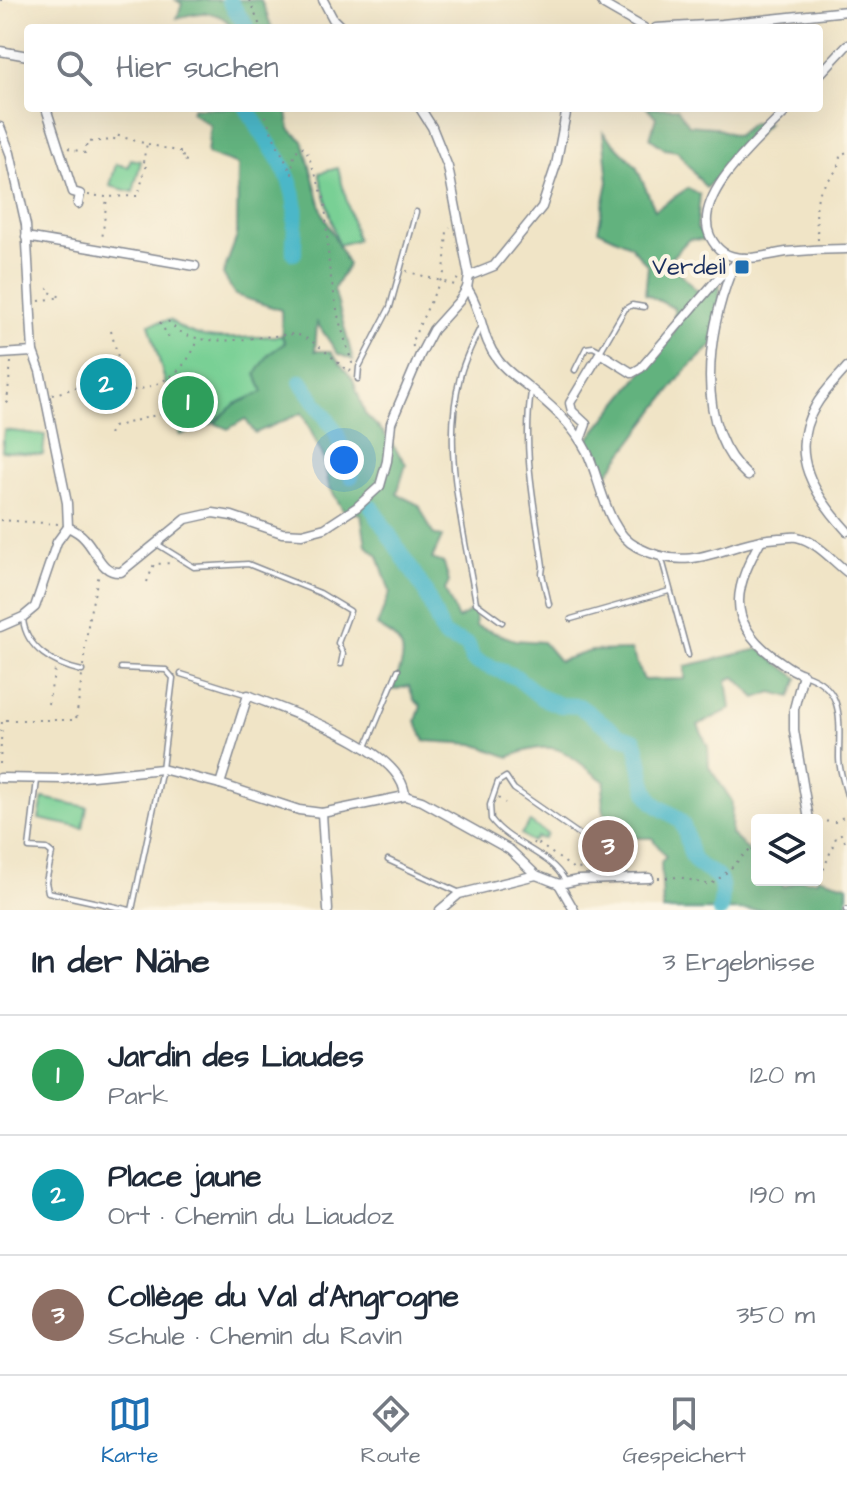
<!DOCTYPE html>
<html lang="de">
<head>
<meta charset="utf-8">
<style>
	:root { --surface:#fff; --page:#f6f6f7; --text:#1f2937; --muted:#747a83; --line:#e0e1e3; --accent:#1f6fb2 }
	body { margin:0; font-family:"Architects Daughter",sans-serif; background:var(--page); color:var(--text) }
	.controls { position:absolute; right:24px; bottom:24px; display:grid; overflow:hidden; border-radius:8px; box-shadow:0 8px 32px #0002 }
	.controls button { width:72px; height:72px; display:grid; place-items:center; padding:0; border:0; border-bottom:2px solid var(--line); background:var(--surface); color:var(--text); font:40px sans-serif }
	.you { position:absolute; left:344px; top:460px; width:28px; height:28px; margin:-20px; border:6px solid #fff; border-radius:50%; background:#1a73e8; box-shadow:0 0 0 12px #1a73e833 }
	.badge { display:grid; place-items:center; width:52px; height:52px; border-radius:50%; background:var(--accent); color:#fff; font-size:26px; font-weight:700 }
	.pin { position:absolute; translate:-50% -50%; border:4px solid #fff; box-shadow:0 2px 8px #0006 }
	.list { margin:0; padding:0; list-style:none }
	h2 { display:flex; justify-content:space-between; align-items:center; height:104px; margin:0; padding:0 32px; font-size:34px }
	h2 small { font-size:26px; font-weight:400; color:var(--muted) }
	.list li { display:grid; grid-template-columns:52px 1fr auto; gap:24px; align-items:center; box-sizing:border-box; height:120px; padding:0 32px; border-top:2px solid var(--line) }
	.list b { display:block; font-size:30px; white-space:nowrap }
	.list p { margin:0; font-size:26px; white-space:nowrap; color:var(--muted) }
	.list em { font-size:26px; font-style:normal; color:var(--muted) }
	.icon { flex:none; width:44px; height:44px; fill:none; stroke:currentColor; stroke-width:2; stroke-linecap:round; stroke-linejoin:round }
	.map { position:relative; flex:none; width:847px; height:910px; overflow:hidden }
	.search { position:absolute; background:var(--surface); box-shadow:0 8px 32px #0002; left:24px; right:24px; top:24px; height:88px; display:flex; align-items:center; gap:20px; box-sizing:border-box; padding:0 28px; border-radius:8px; color:var(--muted); font-size:30px }
	.sheet { height:464px; background:var(--surface) }
	nav { display:flex; justify-content:space-around; align-items:center; box-sizing:border-box; height:112px; border-top:2px solid var(--line); background:var(--surface); font-size:22px; color:var(--muted) }
	nav a { display:grid; justify-items:center; gap:4px }
	nav .on { color:var(--accent) }
	.map>svg:first-child { display:block }
	.green { fill:#79d095; stroke:#4a807a; stroke-width:2 }
	.forest { fill:#62b27e; stroke:#3e706e; stroke-width:2 }
	.lines { fill:none; stroke-linecap:round; stroke-linejoin:round }
	.river { stroke:#4cb7c8; stroke-width:16 }
	.service-casing { stroke:#868a92; stroke-width:7 }
	.minor-casing { stroke:#868a92; stroke-width:11 }
	.path { stroke:#868a92; stroke-width:2; stroke-dasharray:2 6; stroke-linecap:butt }
	.service { stroke:#fff; stroke-width:4 }
	.minor { stroke:#fff; stroke-width:8 }
	.poi-dot { fill:#1f6fb2; stroke:#fcf5e5; stroke-width:3 }
	.labels { text-anchor:middle; dominant-baseline:central; stroke-width:8; stroke-linejoin:round; paint-order:stroke }
	.poi-label { font-size:24px; fill:#1b2f5e; stroke:#fcf5e5; text-anchor:end }
</style>
</head>
<body>
<div class="map">
<svg width="847" height="910" viewBox="0 0 847 910">
	<rect width="100%" height="100%" fill="#fcf5e5"/>
	<filter id="ink" filterUnits="userSpaceOnUse"><feTurbulence type="fractalNoise" baseFrequency=".0125" numOctaves="2"/><feDisplacementMap in="SourceGraphic" scale="16" xChannelSelector="R" yChannelSelector="G"/><feConvolveMatrix kernelMatrix="1 2 1 2 8 2 1 2 1" color-interpolation-filters="sRGB"/></filter>
	<filter id="wash" filterUnits="userSpaceOnUse"><feTurbulence type="fractalNoise" baseFrequency=".006" numOctaves="4" result="noise"/><feDisplacementMap in="SourceGraphic" scale="32" xChannelSelector="R" yChannelSelector="G"/><feGaussianBlur stdDeviation="1.8" result="paint"/><feColorMatrix in="noise" values="0 0 0 0 0 0 0 0 0 0 0 0 0 0 0 0 0 1.4 0 .05"/><feComposite in="paint" operator="in"/></filter>
	<g filter="url(#wash)">
		<rect width="100%" height="100%" fill="#f0e4c6"/>
		<g class="green">
			<polygon points="131,159 141,161 133,192 110,186 116,164 128,167"/>
			<polygon points="338,168 357,240 338,245 319,173"/>
			<path d="M 170,320 C 199,347 245,336 282,336 L 285,343 L 269,354 L 263,392 L 235,404 L 214,423 L 180,435 L 149,324 Z"/>
			<polygon points="4,430 45,435 43,455 2,451"/>
			<polygon points="43,798 87,807 83,828 39,819"/>
			<polygon points="530,822 547,834 543,839 537,837 532,842 521,834"/>
		</g>
		<g class="forest">
			<path d="M 176,0 L 261,0 L 272,28 L 227,28 L 229,23 C 215,8 195,13 177,18 L 182,4 Z"/>
			<path d="M 193,108 L 286,108 L 290,129 L 303,141 L 323,214 L 348,265 L 334,289 L 353,360 L 338,354 L 317,323 L 315,351 L 330,351 L 353,380 L 365,414 L 383,432 L 406,464 L 397,494 L 419,505 L 433,534 L 442,537 L 432,559 L 444,563 L 449,582 L 445,590 L 458,619 L 475,609 L 476,626 L 515,640 L 543,642 L 559,661 L 591,651 L 631,650 L 644,680 L 685,679 L 685,666 L 759,649 L 798,678 L 791,697 L 772,692 L 756,698 L 735,677 L 727,680 L 731,709 L 698,725 L 708,747 L 709,767 L 732,801 L 731,834 L 752,854 L 757,880 L 781,880 L 783,887 L 801,880 L 817,880 L 817,877 L 847,885 L 847,910 L 663,910 L 661,862 L 666,857 L 652,838 L 625,838 L 606,827 L 602,797 L 605,782 C 565,753 559,736 509,757 L 474,744 L 425,741 L 416,721 L 421,706 L 414,700 L 409,686 L 392,690 C 405,657 412,645 377,626 L 390,592 L 378,556 L 366,545 L 361,514 L 343,510 L 329,486 L 323,456 L 302,413 L 255,433 L 245,419 L 228,429 L 214,423 L 235,404 L 263,392 L 256,374 L 269,354 L 285,343 L 282,336 L 281,310 L 235,295 L 223,274 L 237,236 L 238,165 L 207,154 L 210,125 L 191,112 Z"/>
			<polygon points="647,108 677,108 689,125 714,127 736,136 752,123 768,123 706,188 677,151 665,149 650,138 656,117"/>
			<polygon points="603,132 636,166 655,210 688,188 700,195 697,228 707,240 689,239 668,261 697,291 720,285 718,340 685,371 607,474 587,441 674,333 674,308 645,294 648,266 630,245 598,230 608,182"/>
		</g>
		<g class="lines">
			<g class="river">
				<polyline points="229,0 247,28"/>
				<path d="M 247,108 C 262,139 291,166 295,203 C 297,219 293,236 294,253"/>
				<polyline points="301,382 336,432 351,476"/>
				<path d="M 372,508 L 425,591 L 444,636 L 468,645 L 473,660 L 516,677 L 542,698 L 560,705 L 579,706 L 619,735 L 634,740 C 643,759 640,782 651,799 C 658,810 673,812 680,821 C 688,831 687,845 692,856 C 704,880 729,862 720,910"/>
			</g>
		</g>
	</g>
	<g filter="url(#ink)">
		<g class="lines">
			<defs>
				<g id="service">
					<path d="M 481,326 C 473,343 464,359 460,377 C 441,451 464,530 476,603 L 502,622"/>
					<polyline points="600,352 625,309 632,305 644,307"/>
					<polyline points="575,370 586,348 593,347 601,351"/>
					<polyline points="358,379 359,367 390,307 416,212"/>
					<path d="M 531,392 C 522,451 535,507 543,566 L 542,574 L 549,604"/>
					<polyline points="157,544 194,567 248,564 320,593 350,611 338,643 343,654 341,664"/>
					<polyline points="661,556 688,655"/>
					<path d="M 23,619 C 26,649 55,665 82,671"/>
					<polyline points="571,619 669,591"/>
					<polyline points="121,668 166,670 173,678 162,769 132,910"/>
					<polyline points="181,674 248,695"/>
					<path d="M 803,674 C 846,687 839,722 839,758 C 839,770 844,783 847,795"/>
					<polyline points="366,747 398,670"/>
					<polyline points="37,780 29,848 47,849 52,853 46,882 48,892 130,910"/>
					<polyline points="388,860 458,892"/>
					<path d="M 566,882 C 549,851 511,846 491,819 L 490,805 L 498,782 L 506,777 L 514,789 L 580,835"/>
					<polyline points="846,910 847,910"/>
				</g>
				<g id="minor">
					<polyline points="323,0 333,19 342,28"/>
					<polyline points="601,0 604,5 644,28"/>
					<polyline points="656,28 722,24 847,11"/>
					<polyline points="0,51 28,56"/>
					<polyline points="819,75 847,45"/>
					<polyline points="46,108 73,192 80,194 78,204"/>
					<path d="M 789,108 C 762,137 691,194 710,236 C 717,251 727,257 743,258 C 757,259 772,254 786,252 C 806,250 826,249 847,249"/>
					<polyline points="0,127 10,153 26,225 33,352 40,371 67,503 68,527"/>
					<polyline points="26,237 195,266"/>
					<path d="M 732,269 C 708,330 692,427 748,476"/>
					<polyline points="469,276 494,266 542,207 556,165 567,108"/>
					<path d="M 467,288 C 483,311 480,337 498,360 C 505,370 516,377 526,385 C 550,405 572,423 587,452 C 601,481 606,531 637,547 C 695,577 724,541 779,538 C 784,538 792,536 797,537 C 816,541 833,561 847,572"/>
					<polyline points="0,354 33,352"/>
					<path d="M 847,367 C 836,380 823,392 815,407 C 787,454 815,496 847,531"/>
					<polyline points="580,440 586,424 572,411 570,403 600,353 632,373 641,368 720,276 744,258"/>
					<path d="M 68,527 C 74,530 80,533 84,538 C 97,551 101,574 121,572 L 186,519 L 213,513 L 232,516 L 282,533 L 302,534 L 325,528 L 357,507 L 380,486 L 387,461 L 391,423 L 420,355 L 433,330 L 460,300 L 467,288 L 469,276 L 448,167 L 432,127 L 420,108"/>
					<path d="M 761,540 C 736,585 724,619 771,655 C 782,662 791,671 803,674 L 794,709 L 794,730 L 809,820"/>
					<polyline points="0,627 23,617 35,607 57,542 68,527"/>
					<polyline points="0,778 63,779 162,769 220,784 299,810 322,813 405,796 422,801 510,850 536,875 559,884"/>
					<path d="M 220,784 L 248,695 C 288,712 403,748 405,796"/>
					<polyline points="322,813 328,910"/>
					<polyline points="559,884 578,880 649,878"/>
					<polyline points="559,884 574,910"/>
					<polyline points="440,910 459,894 536,875"/>
				</g>
			</defs>
			<use href="#service" class="service-casing"/>
			<use href="#minor" class="minor-casing"/>
			<g class="path">
				<polyline points="0,0 8,1"/>
				<polyline points="249,0 261,28"/>
				<polyline points="619,0 626,4"/>
				<polyline points="263,108 273,136 292,174 294,155 300,146 306,149 325,201 329,267 339,320 352,363 350,372"/>
				<polyline points="148,144 180,152 179,156 187,157 185,163 188,163"/>
				<polyline points="68,148 85,153 87,142 114,140 115,135 147,144 143,161 147,162 138,196 107,197"/>
				<polyline points="88,195 107,197 102,240"/>
				<path d="M 818,240 C 817,226 814,208 819,194 C 825,179 839,176 840,155 L 847,152"/>
				<polyline points="406,271 455,285 459,275"/>
				<polyline points="39,301 61,297 47,291 48,288"/>
				<path d="M 168,321 C 191,350 241,339 273,336 C 281,336 291,333 298,335 C 317,341 333,359 348,371"/>
				<polyline points="160,322 170,340"/>
				<path d="M 111,331 L 121,368 L 114,371 L 122,392 C 159,388 184,375 198,340"/>
				<polyline points="413,347 412,341 444,273 447,231 450,227"/>
				<polyline points="11,362 7,402 12,407"/>
				<polyline points="52,395 94,382"/>
				<polyline points="109,434 113,427 163,413"/>
				<polyline points="0,520 59,524"/>
				<polyline points="147,582 154,564 173,563"/>
				<polyline points="83,666 89,617 99,574"/>
				<polyline points="48,704 55,670"/>
				<polyline points="0,764 2,720 76,720 82,676"/>
				<polyline points="498,798 505,803"/>
				<polyline points="818,821 835,822 847,815"/>
				<polyline points="533,844 535,841 574,869 598,868 598,871"/>
				<polyline points="626,845 631,845"/>
				<polyline points="625,848 630,857 630,869"/>
				<polyline points="752,849 757,861"/>
				<polyline points="817,858 823,871 837,835 841,834 847,845"/>
				<path d="M 658,878 L 679,877 L 710,885 C 729,873 740,857 757,843"/>
			</g>
			<use href="#service" class="service"/>
			<use href="#minor" class="minor"/>
		</g>
	</g>
	<rect class="poi-dot" x="734" y="259" width="16" height="16" rx="4"/>
	<g class="labels">
		<g class="poi-label">
			<text x="726" y="267">Verdeil</text>
		</g>
	</g>
</svg>
<div class="controls">
<button><svg class="icon" aria-label="layers" viewBox="0 0 24 24"><path d="M12 4l9 5-9 5-9-5zM3 14l9 5 9-5"/></svg></button>
</div>
<div class="you"></div>
<div class="pin badge" style="left:188px;top:402px;background:#2e9e5b">1</div>
<div class="pin badge" style="left:106px;top:384px;background:#0f9aa8">2</div>
<div class="pin badge" style="left:608px;top:846px;background:#8d6e63">3</div>
<div class="search"><svg class="icon" aria-label="search" viewBox="0 0 24 24"><circle cx="10" cy="10" r="6"/><path d="M15 15l6 6"/></svg>Hier suchen</div>
</div>
<section class="sheet">
<h2>In der Nähe<small>3 Ergebnisse</small></h2>
<ul class="list">
<li><span class="badge" style="background:#2e9e5b">1</span><div><b>Jardin des Liaudes</b><p>Park</p></div><em>120 m</em></li>
<li><span class="badge" style="background:#0f9aa8">2</span><div><b>Place jaune</b><p>Ort · Chemin du Liaudoz</p></div><em>190 m</em></li>
<li><span class="badge" style="background:#8d6e63">3</span><div><b>Collège du Val d'Angrogne</b><p>Schule · Chemin du Ravin</p></div><em>350 m</em></li>
</ul>
</section>
<nav>
<a class="on"><svg class="icon" aria-label="map" viewBox="0 0 24 24"><path d="M3 6l6-2 6 2 6-2v14l-6 2-6-2-6 2zM9 4v14M15 6v14"/></svg>Karte</a>
<a><svg class="icon" aria-label="directions" viewBox="0 0 24 24"><path d="M12 3l9 9-9 9-9-9zM9 14v-3h6M13 9l2 2-2 2"/></svg>Route</a>
<a><svg class="icon" aria-label="saved" viewBox="0 0 24 24"><path d="M7 4h10v16l-5-4-5 4z"/></svg>Gespeichert</a>
</nav>
</body>
</html>
